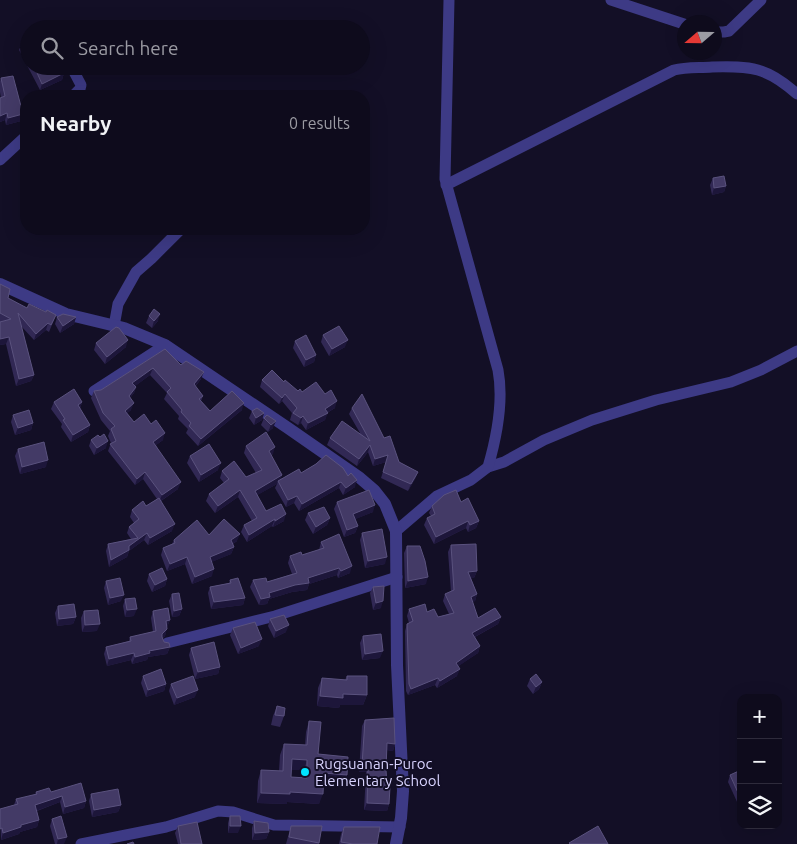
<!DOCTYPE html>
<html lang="en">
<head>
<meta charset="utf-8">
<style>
	:root { --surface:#0e0b1c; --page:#171425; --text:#f1f3f6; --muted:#9b9ba3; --line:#2e2b3b }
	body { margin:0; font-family:Ubuntu,sans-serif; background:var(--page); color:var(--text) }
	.controls { position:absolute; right:15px; bottom:15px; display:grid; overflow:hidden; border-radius:10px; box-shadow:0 5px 20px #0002 }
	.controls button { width:45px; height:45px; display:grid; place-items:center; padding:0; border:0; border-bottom:1px solid var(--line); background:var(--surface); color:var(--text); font:25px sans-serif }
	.compass { position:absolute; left:677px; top:15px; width:45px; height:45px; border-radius:50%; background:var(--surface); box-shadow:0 5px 20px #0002; rotate:250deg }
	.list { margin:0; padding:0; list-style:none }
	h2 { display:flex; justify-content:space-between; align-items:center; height:65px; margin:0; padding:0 20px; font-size:21px }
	h2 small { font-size:16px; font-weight:400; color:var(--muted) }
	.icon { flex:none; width:28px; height:28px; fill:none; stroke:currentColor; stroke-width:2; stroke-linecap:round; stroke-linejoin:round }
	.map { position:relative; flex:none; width:797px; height:844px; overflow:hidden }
	.search { position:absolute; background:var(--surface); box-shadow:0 5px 20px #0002; left:20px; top:20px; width:350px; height:55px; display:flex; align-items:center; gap:12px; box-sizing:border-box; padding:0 18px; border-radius:28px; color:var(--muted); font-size:19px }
	.panel { position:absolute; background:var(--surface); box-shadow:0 5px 20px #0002; left:20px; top:90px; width:350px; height:145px; border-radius:20px }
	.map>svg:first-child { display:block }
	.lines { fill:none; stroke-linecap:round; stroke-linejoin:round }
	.minor { stroke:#3d3a85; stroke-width:11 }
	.tertiary { stroke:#3d3a85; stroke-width:12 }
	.wall { fill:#312854; fill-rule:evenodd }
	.shaded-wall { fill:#1d163a }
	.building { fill:#433a66; stroke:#5a527e; fill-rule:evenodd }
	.poi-dot { fill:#00e5ff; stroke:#130f26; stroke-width:2 }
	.labels { text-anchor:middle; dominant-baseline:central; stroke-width:4; stroke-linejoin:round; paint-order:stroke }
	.poi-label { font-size:15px; fill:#d9d4ff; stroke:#130f26; text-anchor:start }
</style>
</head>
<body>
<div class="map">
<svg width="797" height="844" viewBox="0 0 797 844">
	<rect width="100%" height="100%" fill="#130f26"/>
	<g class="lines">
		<g class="minor">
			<polyline points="611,0 684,24"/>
			<polyline points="714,32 724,32 729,31 761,0"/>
			<polyline points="71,66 81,85 80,89 73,96"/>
			<polyline points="0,160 26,136"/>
			<path d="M 446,185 L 674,70 C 686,67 699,68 712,67 C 751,66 767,67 797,94"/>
			<polyline points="114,326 118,304 136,272 152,258 181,229"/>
			<polyline points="94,391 165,345"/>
			<polyline points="488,467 504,462 544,440 592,420 656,400 731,382 761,370 797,351"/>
			<path d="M 396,531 L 437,496 L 471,480 L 488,467 C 497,436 504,402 498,370 L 445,179 L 449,0"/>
			<polyline points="167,643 275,616 397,577"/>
			<polyline points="81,844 166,827 218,811 233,812 274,825 400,827"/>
		</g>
		<polyline class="tertiary" points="0,284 66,314 124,328 165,345 288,428 360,478 374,490 385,504 396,531 397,665 403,791 401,818 396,844"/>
	</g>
	<g class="wall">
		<polygon points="29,40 29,66 61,66 64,73 62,80 40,90 19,50 22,43"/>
		<polygon points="1,78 21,121 6,125 5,120 0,122 0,98 1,98 0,92 0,81"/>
		<polygon points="713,178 726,186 724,192 712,195 710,185"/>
		<polygon points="0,284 8,298 27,308 56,315 49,332 46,330 34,340 21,326 34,375 31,381 16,386 6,344 0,345 0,322 1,322 0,322"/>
		<polygon points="149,316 158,321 152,328 146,323"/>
		<polygon points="57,317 76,317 74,324 60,333 55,324"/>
		<polygon points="323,335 345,347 329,356 321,342"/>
		<polygon points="295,341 316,355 314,362 304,367 293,348"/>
		<polygon points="96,343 126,347 105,364 94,350"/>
		<polygon points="165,349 181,365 201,379 195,387 203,396 201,401 210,411 242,410 198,446 186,433 188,429 178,419 179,416 164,399 167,393 150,375 135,386 136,387 134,393 130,398 131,410 127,413 134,422 163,440 156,445 178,489 161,501 172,531 148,545 144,540 129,551 127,557 109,567 106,551 108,544 131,539 127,533 129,527 134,523 130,517 132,510 146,506 157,499 143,479 135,485 108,451 111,443 108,436 110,431 101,420 91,398 94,391 101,390"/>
		<polygon points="262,380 284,382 298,391 302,392 335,408 327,413 325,420 306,430 301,423 298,425 290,420 292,413 282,401 279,404 260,387"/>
		<polygon points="54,402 82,402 80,409 90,425 88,432 71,442 61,427 62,424 51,409"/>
		<polygon points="352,408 384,438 399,462 418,472 415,479 408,491 381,478 386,462 373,466 368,452 357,466 327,445 330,438 360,433 349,414"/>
		<polygon points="252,411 264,413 262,420 254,425 249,418"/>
		<polygon points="13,415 33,423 31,430 15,435 11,422"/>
		<polygon points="264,418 273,428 268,432 261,425"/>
		<polygon points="91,440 106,448 94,455 89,446"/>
		<polygon points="246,446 273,454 271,455 282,475 280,479 301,473 316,464 355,487 343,495 339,488 299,511 294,503 286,507 275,488 277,484 257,495 266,511 284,521 273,527 272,526 247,542 241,532 244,525 252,521 238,497 215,513 206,501 209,494 224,483 220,478 222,471 246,477 256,473 244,453"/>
		<polygon points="18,449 46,467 20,474 15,456"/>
		<polygon points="190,456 218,470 199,482 187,463"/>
		<polygon points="337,502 373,512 355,519 358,526 355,533 344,537 334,509"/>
		<polygon points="461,502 479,521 476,528 468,532 466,528 434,544 424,525 427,518 431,516 429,513 432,506"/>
		<polygon points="308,513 330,518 327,525 313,534 305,520"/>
		<polygon points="362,533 385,564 365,568 360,540"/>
		<polygon points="209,535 237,541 233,544 234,547 231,554 211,562 212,576 192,584 185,564 167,571 161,555 163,548 172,544 174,540"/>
		<polygon points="321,542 350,573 338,578 337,575 309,584 307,590 292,592 269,599 267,604 259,605 250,587 253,580 267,582 292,574 288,563 290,556 302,555 319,550"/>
		<polygon points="451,545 477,571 474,578 471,578 477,594 475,601 472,602 478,618 501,617 498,624 475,637 480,646 478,653 458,666 457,676 437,688 435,685 408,695 406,691 405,631 407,624 409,623 407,616 409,609 427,612 438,617 449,614 443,601 445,594 451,592 448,552"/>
		<polygon points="407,546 426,584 405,588 404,553"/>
		<polygon points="149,574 167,579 165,586 152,592 147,581"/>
		<polygon points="230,580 245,598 243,605 211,609 208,593 210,587 229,583"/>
		<polygon points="106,581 121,601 108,605 104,588"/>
		<polygon points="373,587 381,608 373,610 370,593"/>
		<polygon points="172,594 182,609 179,616 172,617 169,601"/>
		<polygon points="125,599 134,616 125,617 123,606"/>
		<polygon points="58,606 76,617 73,624 57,626 55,613"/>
		<polygon points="84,611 97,631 82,632 81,618"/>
		<polygon points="153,611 170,620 167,627 165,636 163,638 164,642 170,647 167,654 148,657 147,660 132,664 131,660 107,666 104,654 106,647 129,641 130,637 153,632 151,618"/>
		<polygon points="270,619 286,632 274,638 268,626"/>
		<polygon points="233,628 259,646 238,654 230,635"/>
		<polygon points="363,636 380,658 362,660 360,643"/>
		<polygon points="191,648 220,667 218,674 195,679 189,655"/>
		<polygon points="143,676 166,684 164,691 146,697 141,683"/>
		<polygon points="347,676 367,695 363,705 340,705 339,708 317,706 318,688 322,678 345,680"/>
		<polygon points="530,679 542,682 539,689 533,694 527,686"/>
		<polygon points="171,684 195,697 174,705 169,691"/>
		<polygon points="277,706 284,716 280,727 271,725 273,716"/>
		<polygon points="365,720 395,744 393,751 387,750 386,770 389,804 387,811 364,810 366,772 359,772 362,726"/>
		<path d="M 309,721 L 318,754 L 347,775 L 343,785 L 323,784 L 319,804 L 287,802 L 287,804 L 257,803 L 258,781 L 261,770 L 279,771 L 280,755 L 284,744 L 305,745 L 306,732 ZM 291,770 L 304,770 L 303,777 L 291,777 Z"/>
		<polygon points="741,770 741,803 738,804 728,782 730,775"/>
		<polygon points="36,792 51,792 86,801 84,808 63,814 60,802 37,811 39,820 37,827 20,832 19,834 1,840 0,809 14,805 16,799 35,795"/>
		<polygon points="91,794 121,805 118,812 92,817 89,801"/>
		<polygon points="230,816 238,833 228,833 228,823"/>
		<polygon points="52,819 64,844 55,844 50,826"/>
		<polygon points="254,821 269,832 266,839 252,840 252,828"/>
		<polygon points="178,826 202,844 178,844 175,833"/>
		<polygon points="291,826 322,826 319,844 286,844 289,833"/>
		<polygon points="344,827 377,844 339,844 341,834"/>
	</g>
	<g class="shaded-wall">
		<polygon points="64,73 62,80 40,90 42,84"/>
		<polygon points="7,113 5,120 0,122 0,116"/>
		<polygon points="23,114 21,121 6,125 8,118"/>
		<polygon points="726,186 724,192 712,195 714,188"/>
		<polygon points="160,314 158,321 152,328 154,321"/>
		<polygon points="76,317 74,324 60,333 63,326"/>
		<polygon points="48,323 46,330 34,340 36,334"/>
		<polygon points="9,337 6,344 0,345 0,339"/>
		<polygon points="128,340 126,347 105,364 107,357"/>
		<polygon points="348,340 345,347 329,356 332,349"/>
		<polygon points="316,355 314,362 304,367 306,360"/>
		<polygon points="153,368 150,375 130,390 132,383"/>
		<polygon points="204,372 201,379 191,391 194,384"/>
		<polygon points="34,375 31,381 16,386 19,379"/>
		<polygon points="136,387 134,393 126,403 129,396"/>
		<polygon points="285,394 282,401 279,404 282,398"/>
		<polygon points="337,401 335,408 323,415 325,409"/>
		<polygon points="82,402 80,409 78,405"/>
		<polygon points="134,403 131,410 122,418 125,411"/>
		<polygon points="244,403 242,410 198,446 201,439"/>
		<polygon points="264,413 262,420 254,425 256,418"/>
		<polygon points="328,413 325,420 306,430 308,423"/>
		<polygon points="303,416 301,423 298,425 301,418"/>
		<polygon points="276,421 273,428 268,432 271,425"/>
		<polygon points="33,423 31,430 15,435 18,428"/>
		<polygon points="90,425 88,432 71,442 73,435"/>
		<polygon points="165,433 163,440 151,449 153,442"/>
		<polygon points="108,441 106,448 94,455 97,448"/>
		<polygon points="370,445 368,452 357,466 359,459"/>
		<polygon points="275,447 273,454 266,458 269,451"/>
		<polygon points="388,455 386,462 373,466 375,459"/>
		<polygon points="48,460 46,467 20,474 22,467"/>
		<polygon points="221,463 218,470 199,482 201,475"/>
		<polygon points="145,472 143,479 135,485 137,479"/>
		<polygon points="418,472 415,479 408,491 411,484"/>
		<polygon points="282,475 279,482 278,481 277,484 252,498 255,491"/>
		<polygon points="357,480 355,487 343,495 346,488"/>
		<polygon points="181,482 178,489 159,502 162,495"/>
		<polygon points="341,482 339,488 299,511 302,504"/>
		<polygon points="240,490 238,497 215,513 218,506"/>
		<polygon points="297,496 294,503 286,507 288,500"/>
		<polygon points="375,505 373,512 351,521 353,514"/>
		<polygon points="286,514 284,521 273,527 275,521"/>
		<polygon points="330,518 327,525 313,534 316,527"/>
		<polygon points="275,519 272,526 247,542 249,535"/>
		<polygon points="468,521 466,528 434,544 436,537"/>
		<polygon points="479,521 476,528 468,532 470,525"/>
		<polygon points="175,524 172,531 148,545 150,538"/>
		<polygon points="358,526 355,533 344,537 347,530"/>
		<polygon points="147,533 144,540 129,551 127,557 109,567 111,560"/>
		<polygon points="240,534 237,541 228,547 231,540"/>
		<polygon points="234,547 231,554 207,564 210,557"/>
		<polygon points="187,557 185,564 167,571 170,564"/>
		<polygon points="387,557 385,564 365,568 368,561"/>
		<polygon points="352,566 350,573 338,578 341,571"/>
		<polygon points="339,568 337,575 309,584 307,590 292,592 269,599 267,604 259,605 261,599 269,593 308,578"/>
		<polygon points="214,569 212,576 192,584 195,577"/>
		<polygon points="477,571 474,578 465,579 468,572"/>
		<polygon points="428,577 426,584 405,588 408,581"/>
		<polygon points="167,579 165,586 152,592 155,585"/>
		<polygon points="477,594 475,601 468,604 471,597"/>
		<polygon points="124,595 121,601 108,605 110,598"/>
		<polygon points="245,598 243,605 211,609 214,602"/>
		<polygon points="383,601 381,608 373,610 376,603"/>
		<polygon points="137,609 134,616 125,617 127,610"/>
		<polygon points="182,609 179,616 172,617 174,611"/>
		<polygon points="76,617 73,624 57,626 59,619"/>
		<polygon points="501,617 498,624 469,640 472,633"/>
		<polygon points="170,620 167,627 163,628 166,621"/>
		<polygon points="100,624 97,631 82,632 85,625"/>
		<polygon points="289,625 286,632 274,638 276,631"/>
		<polygon points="167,629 165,636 160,640 162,634"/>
		<polygon points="262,639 259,646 238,654 241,648"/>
		<polygon points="480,646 478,653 453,670 456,663"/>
		<polygon points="170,647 167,654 148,657 147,660 132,664 135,657 149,651"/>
		<polygon points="383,651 380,658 362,660 365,654"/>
		<polygon points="134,653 131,660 107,666 109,659"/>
		<polygon points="220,667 218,674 195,679 198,672"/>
		<polygon points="460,669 457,676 437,688 440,681"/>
		<polygon points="438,678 435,685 408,695 411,689"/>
		<polygon points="542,682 539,689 533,694 536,687"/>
		<polygon points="166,684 164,691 146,697 148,690"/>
		<polygon points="198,690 195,697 174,705 177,698"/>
		<polygon points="343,694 367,695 363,705 340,705 339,708 317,706 320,696"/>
		<polygon points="387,743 395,744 393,751 385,750"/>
		<polygon points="292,759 307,760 304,770 288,770"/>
		<polygon points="362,765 368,766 366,772 359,772"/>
		<polygon points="324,773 347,775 343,785 320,783"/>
		<polygon points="290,792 323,794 319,804 287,802 287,804 257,803 261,793"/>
		<polygon points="62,796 60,802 33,812 35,805"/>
		<polygon points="740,797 741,803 738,804"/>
		<polygon points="86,801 84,808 63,814 65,807"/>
		<polygon points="367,803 389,804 387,811 364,810"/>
		<polygon points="121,805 118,812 92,817 94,810"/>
		<polygon points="39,820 37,827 20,832 19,834 1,840 3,833 21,825"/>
		<polygon points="230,826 241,826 238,833 228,833"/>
		<polygon points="269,832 266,839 252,840 255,833"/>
		<polygon points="67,837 64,844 57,844 58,839"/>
	</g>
	<g class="building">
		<polygon points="85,22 90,29 74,29"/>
		<polygon points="29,40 29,56 22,43"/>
		<polygon points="34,66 61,66 64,73 42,84"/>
		<polygon points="13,76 23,114 8,118 7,113 0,116 0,98 5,96 1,78"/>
		<polygon points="724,176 726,186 714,188 713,178"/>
		<polygon points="0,284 10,289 8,298 27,308 29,304 46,312 47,310 56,315 51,325 48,323 36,334 18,313 34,375 19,379 9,337 0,339 0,322 11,319 0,313"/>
		<polygon points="154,309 160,314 154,321 149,316"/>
		<polygon points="63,314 76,317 63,326 57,317"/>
		<polygon points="339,326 348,340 332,349 323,335"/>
		<polygon points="116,327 119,328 128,340 107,357 96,343"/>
		<polygon points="306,335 316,355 306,360 295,341"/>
		<polygon points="165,349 181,365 186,361 204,372 194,384 203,396 199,399 210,411 232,391 244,403 201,439 189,426 191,423 181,412 182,410 167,392 171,388 153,368 132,383 136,387 129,396 134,403 125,411 134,422 144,414 151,424 156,420 165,433 153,442 181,482 162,495 145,472 137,479 110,444 116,441 111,429 115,426 103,413 94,391 101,390"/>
		<polygon points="272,370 284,382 285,380 298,391 300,389 302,392 316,382 325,394 331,390 337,401 325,409 328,413 308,423 303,416 301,418 293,413 297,408 285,394 282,398 262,380"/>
		<polygon points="74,389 82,402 78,405 90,425 73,435 63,420 65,419 54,402"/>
		<polygon points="362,394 384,438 390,436 399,462 418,472 411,484 383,472 388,455 375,459 370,445 359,459 330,438 342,421 370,441 352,408"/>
		<polygon points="257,408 264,413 256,418 252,411"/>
		<polygon points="29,410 33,423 18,428 13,415"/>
		<polygon points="267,415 276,421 271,425 264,418"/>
		<polygon points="266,432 275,447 269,451 282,475 255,491 266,511 281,504 286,514 275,521 275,519 249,535 244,525 257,518 240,490 218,506 209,494 229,479 222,471 234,461 246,477 262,470 246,446"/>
		<polygon points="104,434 108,441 97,448 91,440 98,435 100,437"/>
		<polygon points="44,442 48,460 22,467 18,449"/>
		<polygon points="209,444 221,463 201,475 190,456"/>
		<polygon points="326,455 343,468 348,476 351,473 357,480 346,488 341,482 302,504 297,496 288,500 278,481 299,469 301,473 316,464"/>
		<polygon points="369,490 375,505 353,514 358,526 347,530 337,502"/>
		<polygon points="456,490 461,502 468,498 479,521 470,525 468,521 436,537 427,518 435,514 432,506 444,495"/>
		<polygon points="159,498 175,524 150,538 147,533 129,546 129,550 111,560 108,544 138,538 129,527 139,519 132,510 143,501 146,506"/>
		<polygon points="324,507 330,518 316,527 308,513"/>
		<polygon points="224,519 240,534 231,540 234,547 210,557 214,569 195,577 187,557 170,564 163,548 175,543 174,540 197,520 209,535"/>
		<polygon points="382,529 387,557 368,561 362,533"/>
		<polygon points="339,534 352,566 341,571 339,568 308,578 309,583 295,585 269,593 270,597 261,599 253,580 266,578 267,582 297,573 290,556 301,552 302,555 324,548 321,542"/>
		<polygon points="476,544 477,571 468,572 477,594 471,597 478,618 495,608 501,617 472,633 480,646 456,663 460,669 440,681 438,678 411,689 409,684 407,624 413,621 409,609 425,604 427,612 434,609 438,617 454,613 445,594 454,590 451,545"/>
		<polygon points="407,546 420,546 425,561 428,577 408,581"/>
		<polygon points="162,568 167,579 155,585 149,574"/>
		<polygon points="120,578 124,595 110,598 106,581"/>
		<polygon points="238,578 245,598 214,602 210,587 231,583 230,580"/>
		<polygon points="384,586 383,601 376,603 373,587"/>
		<polygon points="179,593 182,609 174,611 172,594"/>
		<polygon points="135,598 137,609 127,610 125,599"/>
		<polygon points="74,604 76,617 59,619 58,606"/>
		<polygon points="168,608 170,620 166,621 167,629 162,634 162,637 164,642 169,643 170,647 149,651 150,653 135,657 134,653 109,659 106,647 131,641 130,637 156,631 153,611"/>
		<polygon points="98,610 100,624 85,625 84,611"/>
		<polygon points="284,615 289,625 276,631 270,619"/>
		<polygon points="255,622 262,639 241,648 233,628"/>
		<polygon points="381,634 383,651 365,654 363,636"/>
		<polygon points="214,642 220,667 198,672 191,648"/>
		<polygon points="161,669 166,684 148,690 143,676"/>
		<polygon points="536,674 542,682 536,687 530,679"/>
		<polygon points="193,676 198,690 177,698 171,684"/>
		<polygon points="347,676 367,676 367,695 343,694 343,698 320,696 322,678 347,680"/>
		<polygon points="277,706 285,708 284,716 275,715"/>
		<polygon points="394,718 395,744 387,743 386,770 387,786 390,787 389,804 367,803 368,766 362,765 365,720"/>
		<path d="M 309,721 L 321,722 L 318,754 L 348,757 L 347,775 L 324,773 L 323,794 L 290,792 L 290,794 L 261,793 L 261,770 L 283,771 L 284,744 L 307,745 ZM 292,759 L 307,760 L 307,778 L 291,777 Z"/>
		<polygon points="741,770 741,797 740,797 730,775"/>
		<polygon points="81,783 86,801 65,807 62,796 35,805 39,820 21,825 21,827 3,833 2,828 0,829 0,809 18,804 16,799 37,794 36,792 49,788 51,792"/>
		<polygon points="118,789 121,805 94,810 91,794"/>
		<polygon points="61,816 67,837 58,839 52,819"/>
		<polygon points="230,816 240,816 241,826 230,826"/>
		<polygon points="254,821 268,823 269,832 255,833"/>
		<polygon points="197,822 202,844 181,844 178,826"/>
		<polygon points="291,826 322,826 319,843 289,837"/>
		<polygon points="598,826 608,844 570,844 569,843"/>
		<polygon points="344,827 380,827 377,844 353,844 341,842"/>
		<polygon points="133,842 134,844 127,844"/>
	</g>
	<circle class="poi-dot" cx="305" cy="772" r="5"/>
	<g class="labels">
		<g class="poi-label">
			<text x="315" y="763">Rugsuanan-Puroc<tspan x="315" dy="17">Elementary School</tspan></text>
		</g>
	</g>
</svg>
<div class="controls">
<button>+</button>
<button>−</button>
<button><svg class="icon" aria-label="layers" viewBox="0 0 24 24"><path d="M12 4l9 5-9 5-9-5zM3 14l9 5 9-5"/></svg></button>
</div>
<svg class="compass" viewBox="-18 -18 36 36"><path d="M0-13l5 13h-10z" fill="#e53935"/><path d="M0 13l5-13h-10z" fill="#9b9ba3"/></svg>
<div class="search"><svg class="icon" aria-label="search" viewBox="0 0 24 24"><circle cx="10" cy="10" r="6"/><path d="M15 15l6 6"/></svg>Search here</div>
<section class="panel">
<h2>Nearby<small>0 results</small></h2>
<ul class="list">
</ul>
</section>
</div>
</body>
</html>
